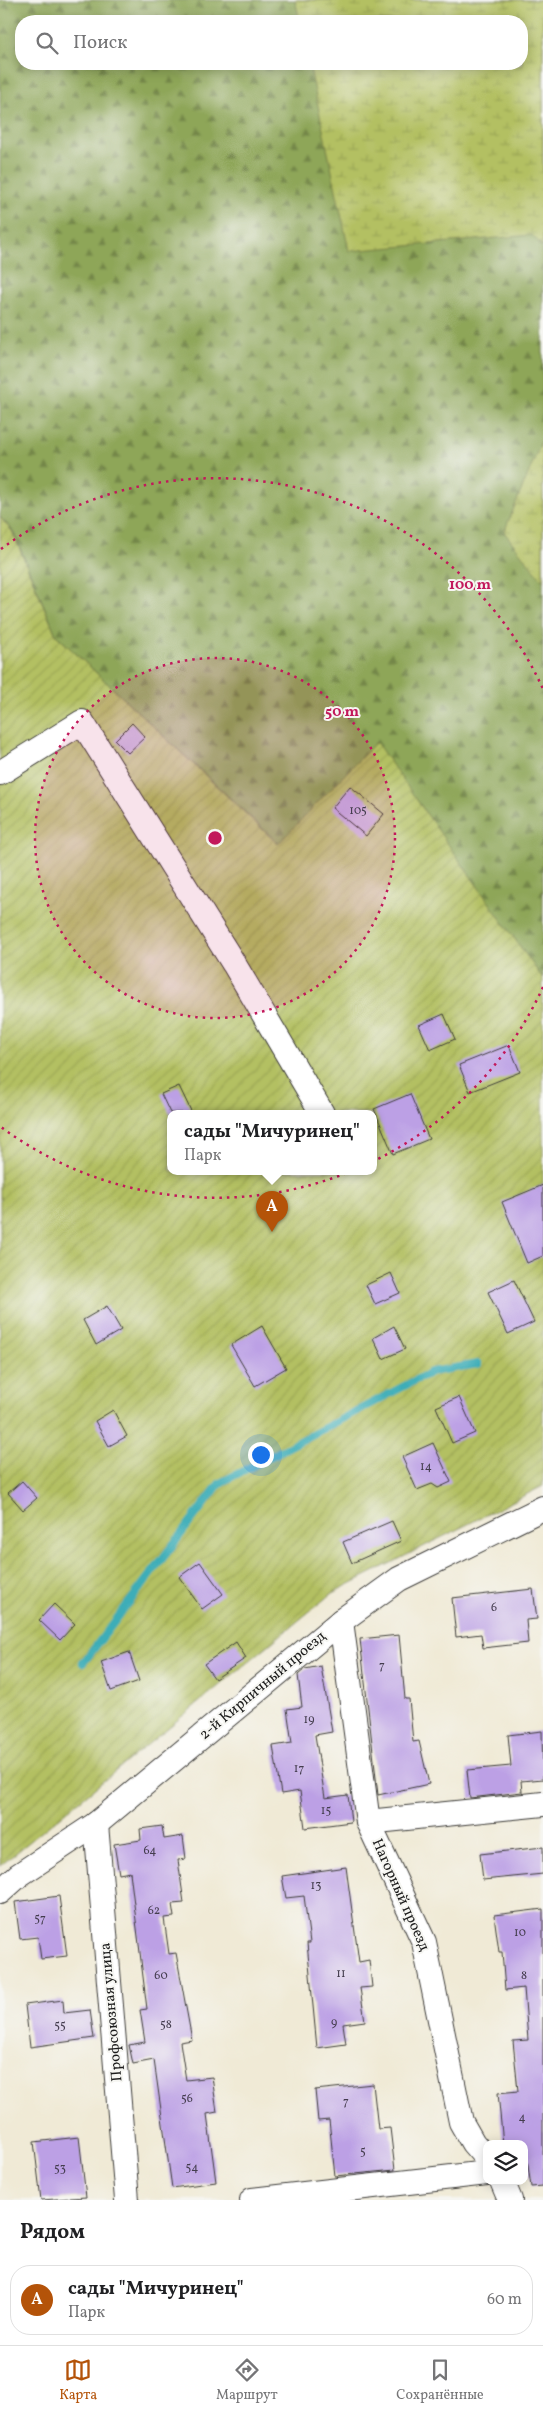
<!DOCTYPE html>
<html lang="ru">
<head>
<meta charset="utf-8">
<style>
	:root { --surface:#fff; --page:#f6f6f6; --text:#202124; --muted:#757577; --line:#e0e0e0; --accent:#b45309 }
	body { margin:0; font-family:Vollkorn,serif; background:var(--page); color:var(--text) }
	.controls { position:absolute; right:15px; bottom:15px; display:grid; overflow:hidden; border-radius:10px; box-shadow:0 2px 12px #0003 }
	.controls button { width:45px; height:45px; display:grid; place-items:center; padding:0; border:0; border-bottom:1px solid var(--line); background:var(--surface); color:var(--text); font:25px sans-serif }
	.you { position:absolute; left:260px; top:1454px; width:18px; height:18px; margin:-12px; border:4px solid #fff; border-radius:50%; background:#1a73e8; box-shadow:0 0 0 8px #1a73e833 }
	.badge { display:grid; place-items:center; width:32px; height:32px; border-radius:50%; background:var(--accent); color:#fff; font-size:16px; font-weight:700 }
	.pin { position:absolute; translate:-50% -41px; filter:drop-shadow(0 1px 2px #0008) }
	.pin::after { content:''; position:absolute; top:26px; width:18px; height:15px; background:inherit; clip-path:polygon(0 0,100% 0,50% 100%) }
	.popup { position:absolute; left:167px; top:1110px; width:210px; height:65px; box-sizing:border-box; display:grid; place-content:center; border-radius:10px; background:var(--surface); filter:drop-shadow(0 1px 4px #0005); font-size:16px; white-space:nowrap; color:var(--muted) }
	.popup b { font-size:19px; color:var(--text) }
	.popup::after { content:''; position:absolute; left:50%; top:100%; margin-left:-10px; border:10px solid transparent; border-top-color:var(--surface) }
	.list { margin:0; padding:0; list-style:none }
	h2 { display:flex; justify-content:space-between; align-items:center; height:65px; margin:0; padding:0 20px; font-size:21px }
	h2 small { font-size:16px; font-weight:400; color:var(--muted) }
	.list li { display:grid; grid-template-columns:32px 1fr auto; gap:15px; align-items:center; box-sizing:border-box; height:70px; margin:0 10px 10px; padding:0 10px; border:1px solid var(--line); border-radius:20px }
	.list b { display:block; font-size:19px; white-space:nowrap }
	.list p { margin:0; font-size:16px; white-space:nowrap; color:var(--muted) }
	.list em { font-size:16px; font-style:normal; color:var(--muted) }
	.icon { flex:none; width:28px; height:28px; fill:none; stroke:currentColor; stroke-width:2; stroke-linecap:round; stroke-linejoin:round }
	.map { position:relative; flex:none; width:543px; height:2200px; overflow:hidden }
	.search { position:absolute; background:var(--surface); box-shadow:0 2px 12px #0003; left:15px; right:15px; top:15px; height:55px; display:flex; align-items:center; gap:12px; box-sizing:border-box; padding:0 18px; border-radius:20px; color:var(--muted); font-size:19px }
	.sheet { height:145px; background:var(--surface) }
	nav { display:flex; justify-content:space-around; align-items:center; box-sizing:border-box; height:70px; border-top:1px solid var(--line); background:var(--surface); font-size:14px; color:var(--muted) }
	nav a { display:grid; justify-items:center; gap:2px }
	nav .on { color:var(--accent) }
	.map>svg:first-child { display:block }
	.forest { fill:url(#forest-firs); stroke:#55613a; fill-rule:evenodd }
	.wetland { fill:url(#wetland-marsh); stroke:#686e3f }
	.garden { fill:url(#garden-furrows); stroke:#686e3f; fill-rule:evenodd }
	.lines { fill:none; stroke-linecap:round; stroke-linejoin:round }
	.stream { stroke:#3dadb8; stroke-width:8 }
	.building { fill:#bca0e5 }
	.minor-casing { stroke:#3c3b38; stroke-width:26 }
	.minor { stroke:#fff; stroke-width:24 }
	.ring { fill:none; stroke:#c2185b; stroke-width:2.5; stroke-dasharray:2.5 5 }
	.labels { text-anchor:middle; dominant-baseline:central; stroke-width:4; stroke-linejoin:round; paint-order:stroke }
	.number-label { font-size:12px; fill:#443d4e }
	.street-label { font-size:15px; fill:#1c1c1c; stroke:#f6f6f2 }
	.centre { fill:#c2185b; stroke:#f6f6f2; stroke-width:2.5 }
	.ring-label { font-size:15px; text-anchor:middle; font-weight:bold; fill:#c2185b; stroke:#f6f6f2; stroke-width:4; stroke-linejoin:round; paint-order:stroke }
</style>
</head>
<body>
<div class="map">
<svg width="543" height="2200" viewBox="0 0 543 2200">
	<defs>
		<pattern id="forest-firs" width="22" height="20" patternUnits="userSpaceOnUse" patternTransform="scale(1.25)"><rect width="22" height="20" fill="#8ea658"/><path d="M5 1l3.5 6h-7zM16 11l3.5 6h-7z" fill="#738648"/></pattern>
		<pattern id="wetland-marsh" width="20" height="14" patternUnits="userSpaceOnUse" patternTransform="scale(1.25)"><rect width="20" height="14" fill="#b3c062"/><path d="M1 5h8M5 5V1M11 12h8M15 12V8" fill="none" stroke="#99a454"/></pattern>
		<pattern id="garden-furrows" width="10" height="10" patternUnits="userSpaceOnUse" patternTransform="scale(1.25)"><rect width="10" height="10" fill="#b3c062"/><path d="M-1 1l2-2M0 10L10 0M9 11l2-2" fill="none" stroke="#99a454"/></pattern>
	</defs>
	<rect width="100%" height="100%" fill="#f6f6f2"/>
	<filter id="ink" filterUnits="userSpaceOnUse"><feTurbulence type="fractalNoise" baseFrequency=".02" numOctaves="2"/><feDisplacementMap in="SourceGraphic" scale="10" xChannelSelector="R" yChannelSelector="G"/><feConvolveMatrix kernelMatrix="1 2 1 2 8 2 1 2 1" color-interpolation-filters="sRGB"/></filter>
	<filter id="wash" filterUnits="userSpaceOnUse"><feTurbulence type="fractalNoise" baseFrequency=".0096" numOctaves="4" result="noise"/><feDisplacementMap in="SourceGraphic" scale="20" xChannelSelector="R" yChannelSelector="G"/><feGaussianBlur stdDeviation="1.12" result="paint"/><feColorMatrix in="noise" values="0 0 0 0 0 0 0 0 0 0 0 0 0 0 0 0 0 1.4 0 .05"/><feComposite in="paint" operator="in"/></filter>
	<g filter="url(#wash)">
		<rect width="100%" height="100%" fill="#f0ead6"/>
		<path class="forest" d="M 0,0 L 543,0 L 543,979 L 376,743 L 279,844 L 56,635 L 13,531 L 0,517 ZM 21,21 L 522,21 L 522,64 L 21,64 Z"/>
		<g class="wetland">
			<polygon points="295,0 543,0 543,247 532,235 349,251 309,64 522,64 522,21 300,21"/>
			<polygon points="543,438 543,581 504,532"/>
		</g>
		<path class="garden" d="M 0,517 L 12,531 L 56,635 L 278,844 L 376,742 L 543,979 L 543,1486 L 332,1593 L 0,1866 ZM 171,1113 L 373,1113 L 373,1171 L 171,1171 Z"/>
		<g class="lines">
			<polyline class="stream" points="83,1663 220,1483 431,1372 478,1364"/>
		</g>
		<g id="blocks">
			<g class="building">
				<polygon points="132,723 145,737 128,753 115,740"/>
				<polygon points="350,786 384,814 366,836 332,808"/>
				<polygon points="444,1014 455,1039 430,1050 419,1025"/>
				<polygon points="509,1045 520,1072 470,1092 459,1065"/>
				<polygon points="179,1086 192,1113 170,1113 161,1094"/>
				<polygon points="410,1094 429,1139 393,1154 374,1109"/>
				<polygon points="543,1185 543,1256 527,1263 502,1202"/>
				<polygon points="391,1273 400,1293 375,1304 366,1285"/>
				<polygon points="514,1280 534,1322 508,1334 488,1292"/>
				<polygon points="107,1306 121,1330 96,1345 83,1320"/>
				<polygon points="262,1326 286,1368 255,1386 231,1345"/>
				<polygon points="394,1326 405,1349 383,1359 373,1338"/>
				<polygon points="459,1397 475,1433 452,1443 436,1407"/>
				<polygon points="113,1410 127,1436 109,1446 95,1421"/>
				<polygon points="433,1443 451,1482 438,1488 432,1484 417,1490 402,1457"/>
				<polygon points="22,1481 37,1498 23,1510 8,1493"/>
				<polygon points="392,1521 401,1541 352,1563 343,1542"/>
				<polygon points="200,1562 223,1594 202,1609 179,1577"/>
				<polygon points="533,1589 537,1619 526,1620 528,1643 483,1648 481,1634 456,1637 452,1598"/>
				<polygon points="54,1604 75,1624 60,1640 39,1620"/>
				<polygon points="399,1635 405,1699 409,1699 413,1742 419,1741 429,1784 378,1795 360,1639"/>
				<polygon points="236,1642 246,1658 215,1679 204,1664"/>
				<polygon points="129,1652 139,1681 111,1691 101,1662"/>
				<polygon points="321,1666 332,1732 315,1735 325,1798 348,1795 351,1822 305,1828 300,1791 281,1794 273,1746 292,1743 287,1709 302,1707 298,1675 305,1669"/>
				<polygon points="542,1731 543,1779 521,1781 522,1792 470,1798 467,1770 511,1766 508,1735"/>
				<polygon points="162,1826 164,1839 183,1836 186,1859 178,1860 184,1903 172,1904 174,1917 164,1918 169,1954 176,1953 192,2040 180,2042 186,2080 212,2077 217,2112 207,2114 216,2182 172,2188 154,2060 133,2064 129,2045 145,2042 140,2010 147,2009 130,1872 119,1874 114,1844 141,1840 140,1829"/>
				<polygon points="543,1847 543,1874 483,1880 480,1854"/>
				<polygon points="346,1867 359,1962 369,1960 372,1987 360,1988 365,2021 343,2024 346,2044 317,2048 307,1943 310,1943 304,1896 286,1898 282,1876"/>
				<polygon points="59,1896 67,1956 41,1959 38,1937 20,1939 15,1902"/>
				<polygon points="543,1909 543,2186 531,2187 525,2144 503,2144 498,2093 518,2091 513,2041 528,2040 524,1988 505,1990 502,1952 499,1952 494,1915"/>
				<polygon points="63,2000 64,2013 90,2010 94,2038 30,2047 25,2005"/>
				<polygon points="373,2084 378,2129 390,2128 395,2170 335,2176 329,2120 318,2121 315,2090"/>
				<polygon points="79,2137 86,2197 41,2200 34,2142"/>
			</g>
		</g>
	</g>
	<g filter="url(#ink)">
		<use href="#blocks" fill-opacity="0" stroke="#3c3b38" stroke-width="1"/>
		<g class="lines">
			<defs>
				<g id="minor">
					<polyline points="0,773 82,722 234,964 322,1113"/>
					<polyline points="341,1621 368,1822 424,1942 461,2122 473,2143 487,2159"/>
					<polyline points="368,1822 543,1804"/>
					<polyline points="96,1824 127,2200"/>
					<polyline points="0,1892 19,1875 96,1824 341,1621 399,1579 543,1508"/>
					<polyline points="502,2181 510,2200"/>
					<polyline points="252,2200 487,2173"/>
				</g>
			</defs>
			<use href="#minor" class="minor-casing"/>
			<use href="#minor" class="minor"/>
		</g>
	</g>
	<circle cx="215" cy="838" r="180" fill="#c2185b" fill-opacity=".12"/>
	<g class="ring">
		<circle cx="215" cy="838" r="180"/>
		<path d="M543 987A360 360 0 0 1 1 1127M1 549A360 360 0 0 1 543 689"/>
	</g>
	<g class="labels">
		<g class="number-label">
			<text x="358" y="811">105</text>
			<text x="426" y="1467">14</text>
			<text x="494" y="1608">6</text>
			<text x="382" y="1666">7</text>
			<text x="309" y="1720">19</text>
			<text x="299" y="1769">17</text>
			<text x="326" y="1811">15</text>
			<text x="150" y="1851">64</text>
			<text x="316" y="1886">13</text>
			<text x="154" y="1911">62</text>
			<text x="40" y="1919">57</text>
			<text x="520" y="1933">10</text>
			<text x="341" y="1974">11</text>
			<text x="161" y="1976">60</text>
			<text x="524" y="1976">8</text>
			<text x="334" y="2023">9</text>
			<text x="166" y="2025">58</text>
			<text x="60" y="2026">55</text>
			<text x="187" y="2099">56</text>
			<text x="346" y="2102">7</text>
			<text x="522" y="2118">4</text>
			<text x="363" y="2152">5</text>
			<text x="192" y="2168">54</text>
			<text x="60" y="2169">53</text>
		</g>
		<g class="street-label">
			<text transform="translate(263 1686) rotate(-40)">2-й Кирпичный проезд</text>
			<text transform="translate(400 1895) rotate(66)">Нагорный проезд</text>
			<text transform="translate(112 2012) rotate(-95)">Профсоюзная улица</text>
		</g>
	</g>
	<circle cx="215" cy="838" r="8" class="centre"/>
	<g class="ring-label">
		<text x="470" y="589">100 m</text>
		<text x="342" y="716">50 m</text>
	</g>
</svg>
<div class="controls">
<button><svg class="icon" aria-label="layers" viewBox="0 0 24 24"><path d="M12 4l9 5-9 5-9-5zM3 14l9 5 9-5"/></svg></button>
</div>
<div class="you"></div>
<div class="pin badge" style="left:272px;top:1232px">A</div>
<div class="popup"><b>сады &quot;Мичуринец&quot;</b>Парк</div>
<div class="search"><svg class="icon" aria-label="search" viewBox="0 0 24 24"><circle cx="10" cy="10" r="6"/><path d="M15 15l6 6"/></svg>Поиск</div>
</div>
<section class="sheet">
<h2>Рядом<small></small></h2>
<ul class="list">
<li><span class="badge">A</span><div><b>сады &quot;Мичуринец&quot;</b><p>Парк</p></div><em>60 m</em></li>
</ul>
</section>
<nav>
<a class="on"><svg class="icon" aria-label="map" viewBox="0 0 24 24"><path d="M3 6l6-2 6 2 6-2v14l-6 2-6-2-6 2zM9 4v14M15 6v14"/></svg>Карта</a>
<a><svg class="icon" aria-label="directions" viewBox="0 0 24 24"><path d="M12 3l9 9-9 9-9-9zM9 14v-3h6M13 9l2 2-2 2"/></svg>Маршрут</a>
<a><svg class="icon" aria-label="saved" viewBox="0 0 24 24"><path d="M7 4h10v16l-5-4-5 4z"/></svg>Сохранённые</a>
</nav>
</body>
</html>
